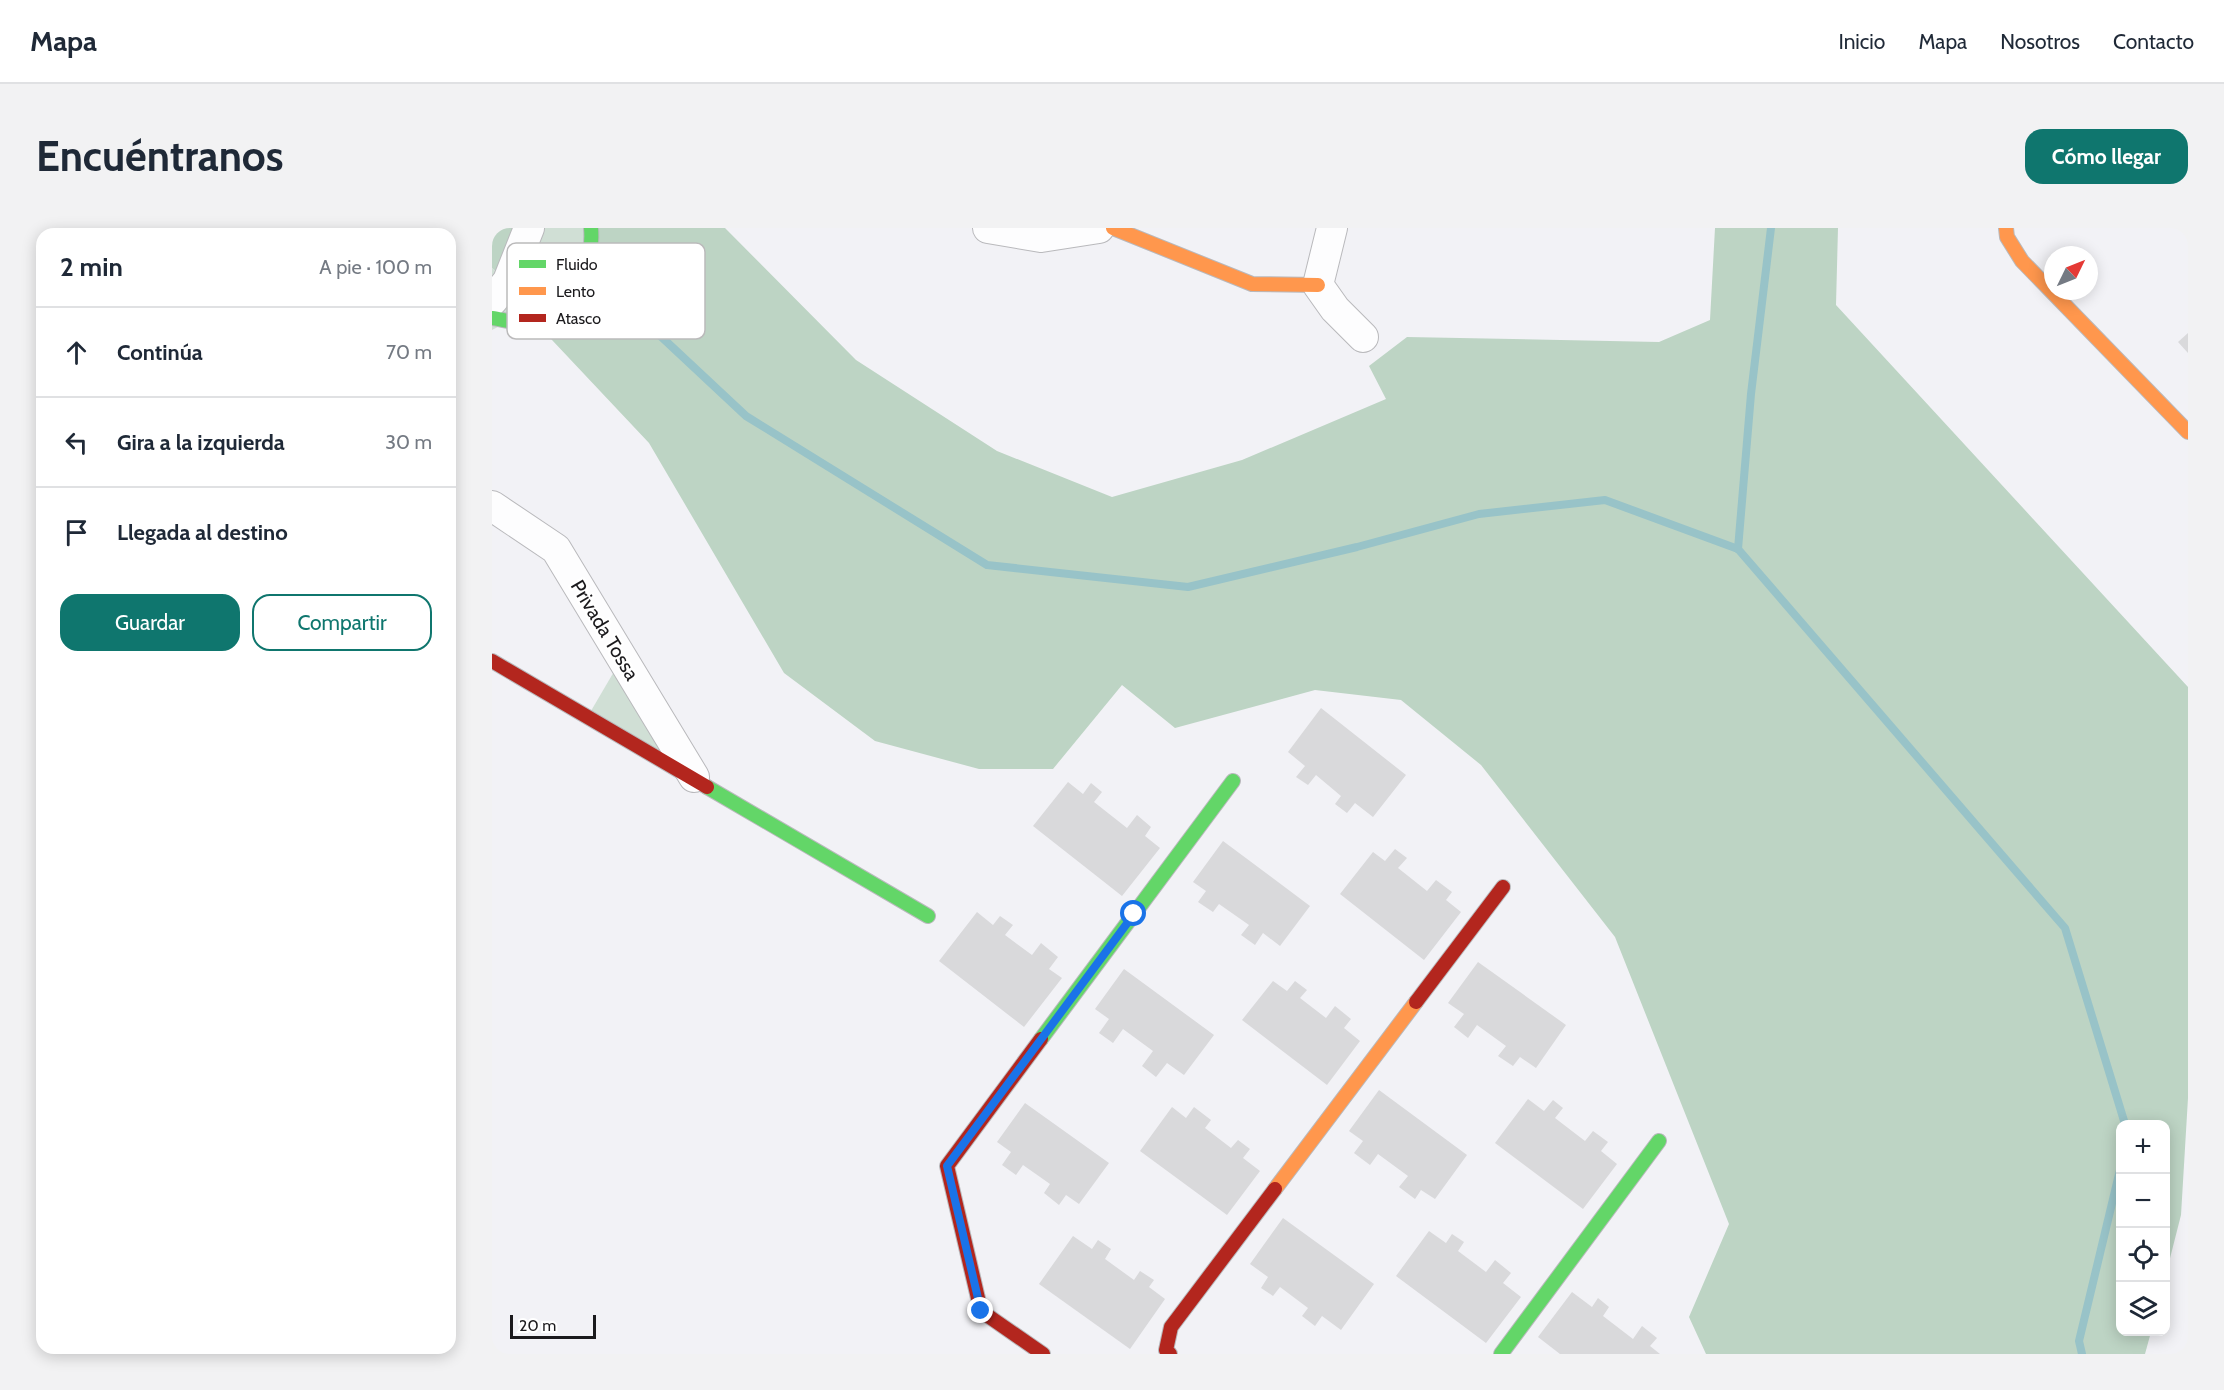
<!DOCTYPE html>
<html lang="es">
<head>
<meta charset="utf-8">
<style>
	:root { --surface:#fff; --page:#f2f2f3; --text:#1f2937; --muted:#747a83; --line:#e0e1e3; --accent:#0f766e }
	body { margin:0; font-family:Cabin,sans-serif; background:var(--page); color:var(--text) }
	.controls { position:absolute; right:18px; bottom:18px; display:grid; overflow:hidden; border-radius:12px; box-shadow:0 3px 15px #0003 }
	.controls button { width:54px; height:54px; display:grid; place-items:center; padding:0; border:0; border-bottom:2px solid var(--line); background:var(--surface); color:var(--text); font:30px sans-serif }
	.compass { position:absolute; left:1552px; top:18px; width:54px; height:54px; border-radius:50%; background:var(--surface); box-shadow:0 3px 15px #0003; rotate:47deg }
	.scale { position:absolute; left:18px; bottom:15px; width:86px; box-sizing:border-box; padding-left:6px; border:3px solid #1b1a1d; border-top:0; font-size:16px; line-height:21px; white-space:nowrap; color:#1b1a1d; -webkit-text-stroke:4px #fff; paint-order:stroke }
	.stop { position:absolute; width:18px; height:18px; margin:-14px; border:4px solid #1a73e8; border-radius:50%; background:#fff }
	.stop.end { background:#1a73e8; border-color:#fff; box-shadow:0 2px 6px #0008 }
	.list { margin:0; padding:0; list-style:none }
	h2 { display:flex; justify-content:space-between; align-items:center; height:78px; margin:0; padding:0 24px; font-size:26px }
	h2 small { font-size:20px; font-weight:400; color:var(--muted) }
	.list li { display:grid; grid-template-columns:39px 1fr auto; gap:18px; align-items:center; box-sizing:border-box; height:90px; padding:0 24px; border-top:2px solid var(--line) }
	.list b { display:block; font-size:22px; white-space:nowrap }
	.list em { font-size:20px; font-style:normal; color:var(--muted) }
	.actions { display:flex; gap:12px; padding:18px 24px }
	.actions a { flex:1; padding:14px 0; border:2px solid var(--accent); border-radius:18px; text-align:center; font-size:21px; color:var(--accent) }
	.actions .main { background:var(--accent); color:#fff }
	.icon { flex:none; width:33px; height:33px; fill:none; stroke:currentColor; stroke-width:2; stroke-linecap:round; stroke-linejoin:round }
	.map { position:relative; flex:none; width:1696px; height:1126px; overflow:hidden; border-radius:18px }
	header { display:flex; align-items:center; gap:36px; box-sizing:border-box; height:84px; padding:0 30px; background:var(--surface); border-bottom:2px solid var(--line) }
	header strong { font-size:28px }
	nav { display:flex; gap:33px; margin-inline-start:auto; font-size:21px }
	.intro { display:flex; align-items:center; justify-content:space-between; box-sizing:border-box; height:144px; padding:0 36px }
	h1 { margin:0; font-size:42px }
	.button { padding:15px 27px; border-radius:18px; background:var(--accent); color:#fff; font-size:21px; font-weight:700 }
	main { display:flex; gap:36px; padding:0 36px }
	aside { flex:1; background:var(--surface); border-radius:18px; box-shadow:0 3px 15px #0003 }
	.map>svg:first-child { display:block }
	.green { fill:#d0dfd5 }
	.forest { fill:#bdd4c4 }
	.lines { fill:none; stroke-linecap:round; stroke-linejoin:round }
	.stream { stroke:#98c3c8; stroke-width:8 }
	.building { fill:#d9d9db }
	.street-casing { stroke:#b9b9bc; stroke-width:32 }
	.fast-casing { stroke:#b9b9bc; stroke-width:16 }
	.slow-casing { stroke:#b9b9bc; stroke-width:16 }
	.jam-casing { stroke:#b9b9bc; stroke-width:16 }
	.street { stroke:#fdfdfe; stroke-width:30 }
	.fast { stroke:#63d668; stroke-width:14 }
	.slow { stroke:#ff974d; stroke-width:14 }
	.jam { stroke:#b3261e; stroke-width:14 }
	.route { stroke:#1a73e8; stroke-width:8 }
	.labels { text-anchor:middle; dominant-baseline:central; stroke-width:5; stroke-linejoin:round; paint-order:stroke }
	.street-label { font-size:20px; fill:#1b1a1d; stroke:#fff }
	.key { fill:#fff; stroke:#bbbabb; stroke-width:1.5 }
	.key-label { font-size:16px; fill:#1b1a1d }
</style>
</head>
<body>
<header>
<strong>Mapa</strong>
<nav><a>Inicio</a><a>Mapa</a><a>Nosotros</a><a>Contacto</a></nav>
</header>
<div class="intro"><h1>Encuéntranos</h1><a class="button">Cómo llegar</a></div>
<main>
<aside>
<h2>2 min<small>A pie · 100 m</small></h2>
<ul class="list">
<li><svg class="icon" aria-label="ahead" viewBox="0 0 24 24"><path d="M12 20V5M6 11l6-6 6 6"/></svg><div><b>Continúa</b></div><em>70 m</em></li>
<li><svg class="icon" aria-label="left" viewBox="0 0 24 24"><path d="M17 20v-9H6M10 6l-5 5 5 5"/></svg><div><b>Gira a la izquierda</b></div><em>30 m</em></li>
<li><svg class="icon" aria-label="arrive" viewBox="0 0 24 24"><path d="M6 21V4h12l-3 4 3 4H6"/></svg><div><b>Llegada al destino</b></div></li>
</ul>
<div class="actions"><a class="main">Guardar</a><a>Compartir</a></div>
</aside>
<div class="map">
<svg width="1696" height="1126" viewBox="0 0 1696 1126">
	<rect width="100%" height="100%" fill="#f2f2f6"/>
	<g class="green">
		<polygon points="37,0 99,0 86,58 0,102 0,40 15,53"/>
		<polygon points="130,430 202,549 96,488"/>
	</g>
	<g class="forest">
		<polygon points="0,0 37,0 16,53 0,40"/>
		<polygon points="99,0 233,0 364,132 505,223 620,269 750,232 894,171 877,138 915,109 1167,114 1218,92 1223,0 1346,0 1344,77 1696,459 1696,870 1689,987 1674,1046 1674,896 1628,896 1628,1104 1659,1104 1653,1126 1214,1126 1197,1089 1237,996 1123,709 989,537 909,472 823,462 683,500 630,457 561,541 487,541 383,513 292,445 157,215 44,95 63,86"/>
	</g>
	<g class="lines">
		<g class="stream">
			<polyline points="100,44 254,188 495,337 696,359 865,319 987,286 1113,272 1246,321 1573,700 1633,896"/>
			<polyline points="1246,321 1259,166 1279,0"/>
			<polyline points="1590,1126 1587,1113 1628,942"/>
		</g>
	</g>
	<g class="building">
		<polygon points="1696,105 1696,125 1686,114"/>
		<polygon points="829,480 914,547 881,589 863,575 855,585 843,576 849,568 824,547 816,557 804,549 813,538 796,524"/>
		<polygon points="576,554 591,566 599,555 610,564 602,574 635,600 645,587 659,599 653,608 668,620 630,668 541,598"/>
		<polygon points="731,613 818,678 788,718 771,705 763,717 749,707 757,697 727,676 721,684 706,674 714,663 701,654"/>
		<polygon points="903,621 915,630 906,640 935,663 944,652 960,664 954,672 969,684 932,732 848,666 881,624 893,633"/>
		<polygon points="485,684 501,697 508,688 521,697 513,707 540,727 549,715 566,729 557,741 570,750 532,799 447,733"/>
		<polygon points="986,734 1074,797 1044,840 1028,829 1021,838 1006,828 1014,818 985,797 976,810 962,799 972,786 956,775"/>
		<polygon points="632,741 722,807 692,847 675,835 664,849 650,838 661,823 631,801 621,815 607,805 617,791 603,781"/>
		<polygon points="781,753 795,763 803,753 815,762 808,770 834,790 843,778 859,791 852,800 868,813 835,857 750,792"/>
		<polygon points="887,862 975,927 943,971 929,962 923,971 907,959 916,948 886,926 878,937 862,925 871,913 857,903"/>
		<polygon points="1036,871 1052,883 1061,872 1071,880 1063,890 1093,913 1101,903 1116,914 1109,923 1125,936 1091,981 1003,915"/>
		<polygon points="533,875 617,935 587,976 574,967 567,977 552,965 558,956 531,937 524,947 510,937 519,924 505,914"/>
		<polygon points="680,879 694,890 702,879 719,892 713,900 739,920 746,912 758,921 751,930 768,943 735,987 648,923"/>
		<polygon points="791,990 882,1056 849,1102 830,1088 823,1098 810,1088 816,1080 788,1059 781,1068 769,1060 776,1049 758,1036"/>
		<polygon points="937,1003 954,1015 960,1006 972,1014 966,1023 994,1044 1003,1032 1019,1045 1011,1055 1029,1069 994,1115 904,1048"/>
		<polygon points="581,1008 600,1021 606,1012 619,1021 613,1031 642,1052 648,1043 662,1052 657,1059 673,1071 638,1121 547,1056"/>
		<polygon points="1080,1064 1100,1079 1106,1070 1117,1079 1111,1088 1141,1111 1150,1098 1165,1110 1158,1118 1168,1126 1068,1126 1046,1109"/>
	</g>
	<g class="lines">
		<defs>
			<g id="street">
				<polyline points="496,0 549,9 607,0"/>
				<polyline points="840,0 826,57 843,81 871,109"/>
				<polyline points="0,73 16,53 37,0"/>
				<polyline points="0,278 64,321 202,549"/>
			</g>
			<g id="fast">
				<path d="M 0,90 C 14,92 32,98 46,94 C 83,83 102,35 99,0"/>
				<polyline points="215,559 436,688"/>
				<polyline points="549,811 741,553"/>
				<polyline points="1009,1126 1167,913"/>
			</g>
			<g id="slow">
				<polyline points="621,0 760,56 826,57"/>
				<polyline points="1514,0 1515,9 1530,33 1696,204"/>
				<polyline points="783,961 924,774"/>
			</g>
			<g id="jam">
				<polyline points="0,433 215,559"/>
				<polyline points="924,774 1011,659"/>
				<polyline points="549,811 455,938 489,1083 551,1126"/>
				<polyline points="678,1126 674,1122 679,1099 783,961"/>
			</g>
		</defs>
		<use href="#street" class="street-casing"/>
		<use href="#fast" class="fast-casing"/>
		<use href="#slow" class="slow-casing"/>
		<use href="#jam" class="jam-casing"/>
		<use href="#street" class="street"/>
		<use href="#fast" class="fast"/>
		<use href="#slow" class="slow"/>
		<use href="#jam" class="jam"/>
	</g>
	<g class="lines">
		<polyline class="route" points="489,1083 455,938 642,686"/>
	</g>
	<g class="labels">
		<g class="street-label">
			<text transform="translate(113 402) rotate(59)">Privada Tossa</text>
		</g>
	</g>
	<rect x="15" y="15" width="198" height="96" rx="9" class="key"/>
	<rect x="27" y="32" width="27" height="8" fill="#63d668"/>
	<rect x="27" y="59" width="27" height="8" fill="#ff974d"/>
	<rect x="27" y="86" width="27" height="8" fill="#b3261e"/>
	<g class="key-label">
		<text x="64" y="42">Fluido</text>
		<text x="64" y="69">Lento</text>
		<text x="64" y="96">Atasco</text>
	</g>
</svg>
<div class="controls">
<button>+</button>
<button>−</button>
<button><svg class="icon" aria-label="locate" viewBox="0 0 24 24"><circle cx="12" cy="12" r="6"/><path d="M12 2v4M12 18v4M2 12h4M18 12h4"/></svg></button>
<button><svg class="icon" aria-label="layers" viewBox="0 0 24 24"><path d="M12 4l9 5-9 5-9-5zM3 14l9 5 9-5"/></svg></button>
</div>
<svg class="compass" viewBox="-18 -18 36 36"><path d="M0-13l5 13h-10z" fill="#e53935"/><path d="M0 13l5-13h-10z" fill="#747a83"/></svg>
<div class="scale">20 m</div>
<div class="stop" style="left:642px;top:686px"></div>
<div class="stop end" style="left:489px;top:1083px"></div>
</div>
</main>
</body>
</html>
